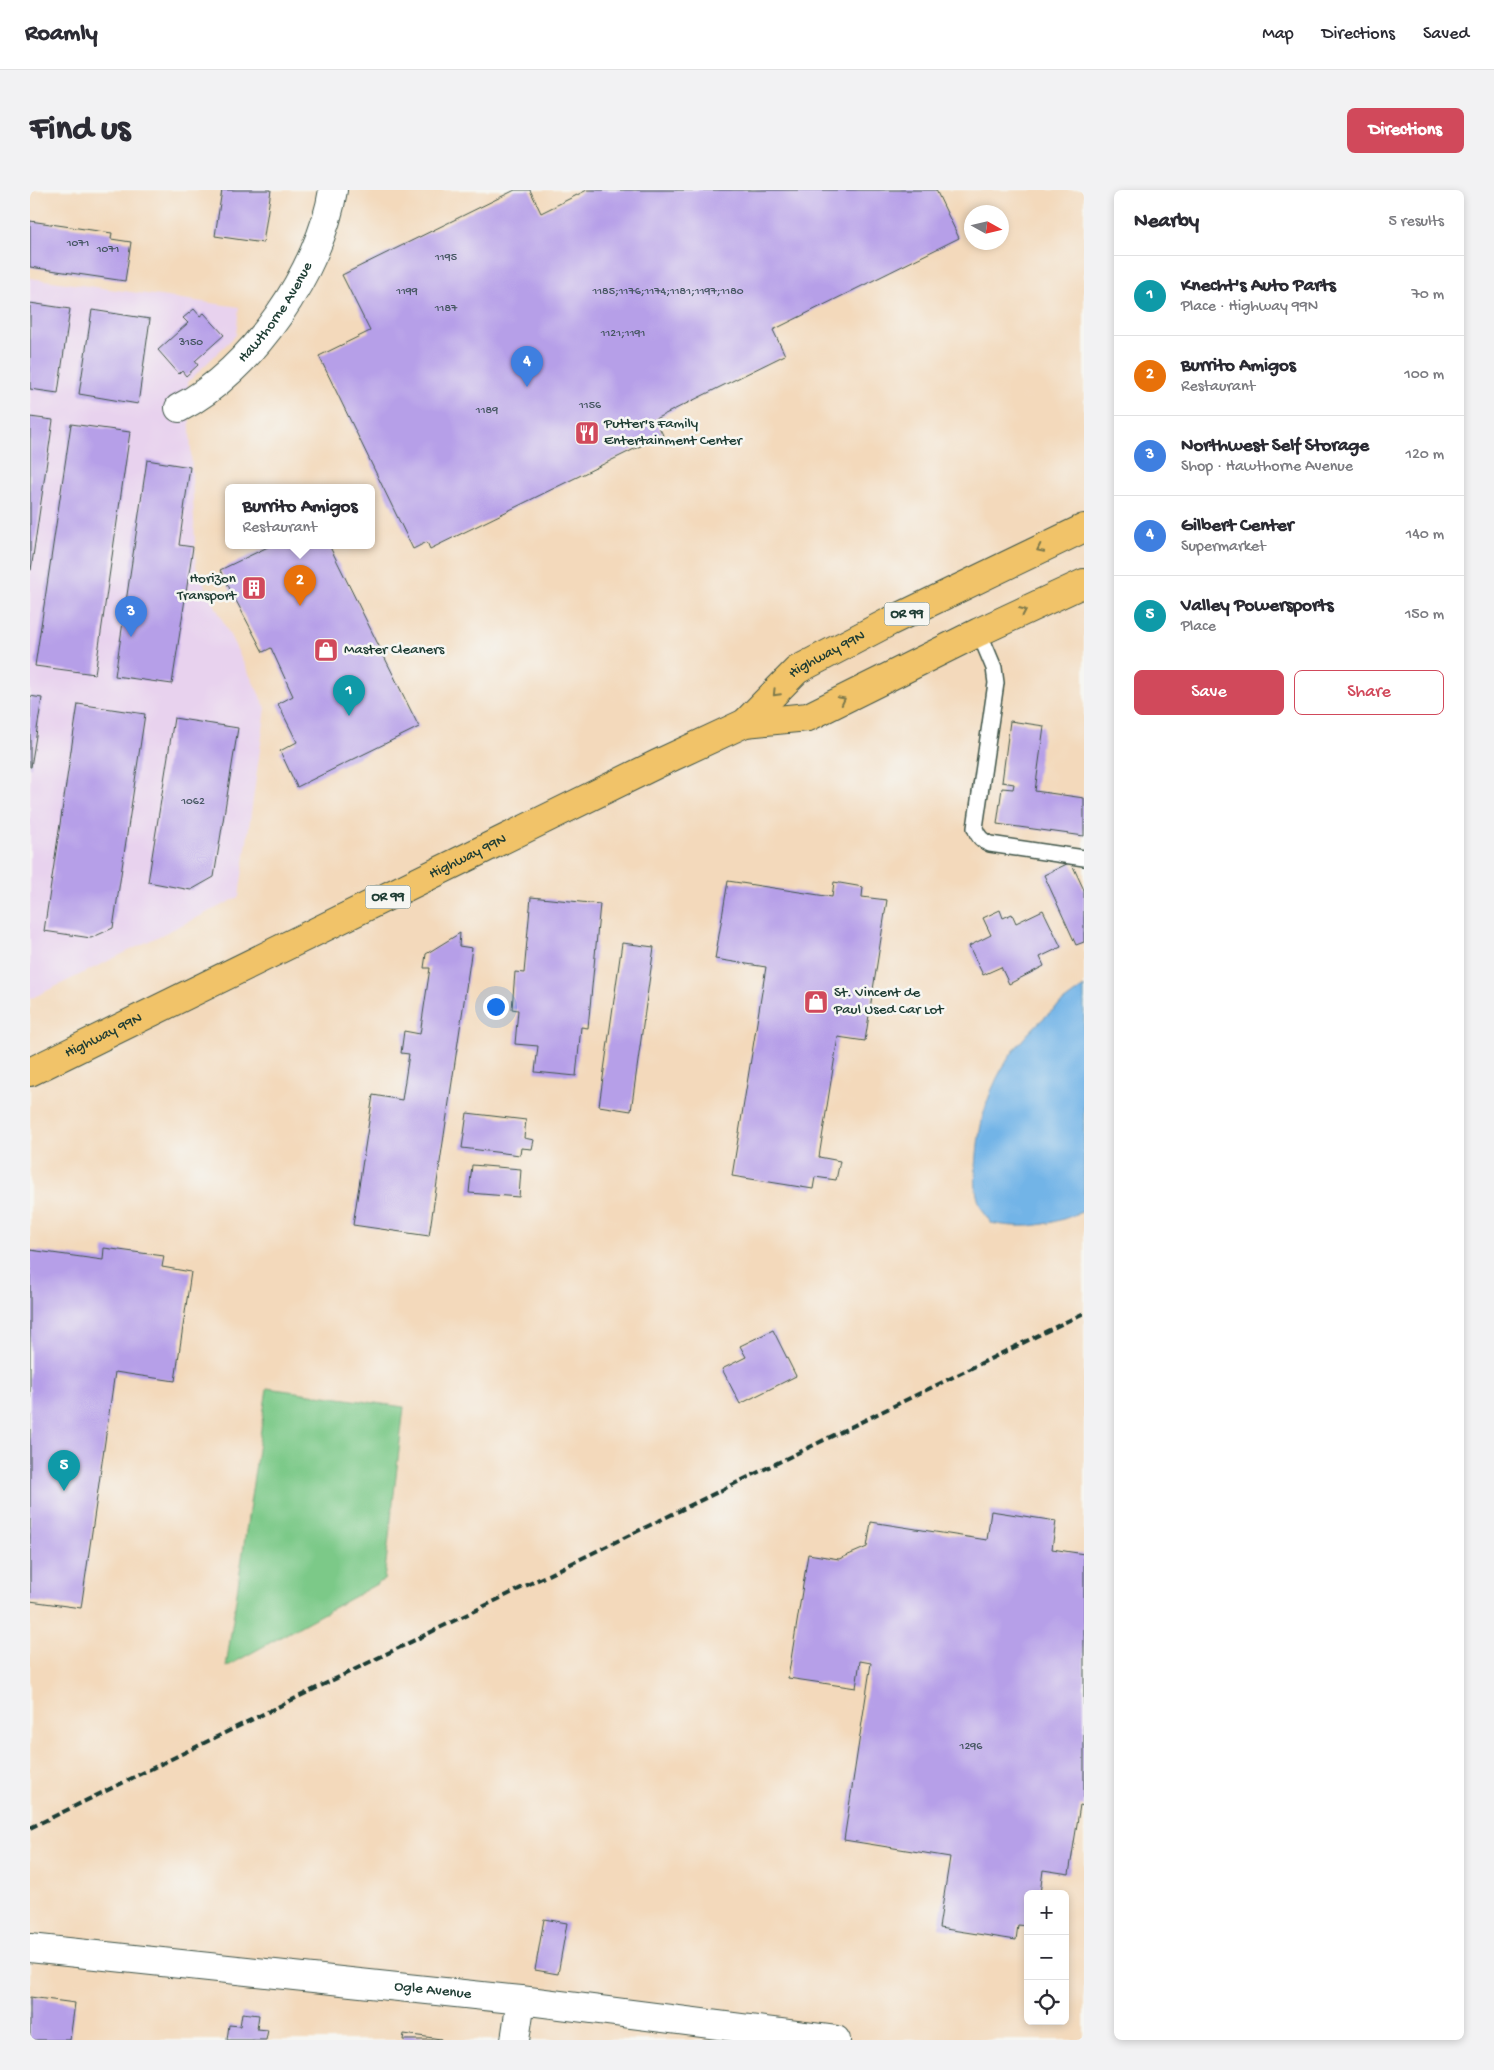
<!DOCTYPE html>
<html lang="en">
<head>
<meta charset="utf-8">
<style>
	:root { --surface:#fff; --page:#f2f2f3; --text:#2b2b33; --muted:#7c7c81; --line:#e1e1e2; --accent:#d1495b }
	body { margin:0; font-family:"Gochi Hand",sans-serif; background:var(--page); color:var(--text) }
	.controls { position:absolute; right:15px; bottom:15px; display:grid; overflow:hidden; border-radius:8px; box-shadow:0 2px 8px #0003 }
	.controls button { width:45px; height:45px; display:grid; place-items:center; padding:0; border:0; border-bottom:1px solid var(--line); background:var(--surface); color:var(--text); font:25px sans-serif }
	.compass { position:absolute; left:934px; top:15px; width:45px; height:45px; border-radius:50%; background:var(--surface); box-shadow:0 2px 8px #0003; rotate:98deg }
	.you { position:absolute; left:465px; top:816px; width:18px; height:18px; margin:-12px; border:4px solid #fff; border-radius:50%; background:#1a73e8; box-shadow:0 0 0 8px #1a73e833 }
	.badge { display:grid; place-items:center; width:32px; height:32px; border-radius:50%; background:var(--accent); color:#fff; font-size:16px; font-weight:700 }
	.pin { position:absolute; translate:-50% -41px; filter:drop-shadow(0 1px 2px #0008) }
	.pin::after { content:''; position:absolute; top:26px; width:18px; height:15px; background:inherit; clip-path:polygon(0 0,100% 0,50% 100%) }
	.popup { position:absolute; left:195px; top:294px; width:150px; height:65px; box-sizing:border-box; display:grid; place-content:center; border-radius:8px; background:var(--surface); filter:drop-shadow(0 1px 4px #0005); font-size:16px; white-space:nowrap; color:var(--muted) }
	.popup b { font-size:19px; color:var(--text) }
	.popup::after { content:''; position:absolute; left:50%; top:100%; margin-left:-10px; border:10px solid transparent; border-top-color:var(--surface) }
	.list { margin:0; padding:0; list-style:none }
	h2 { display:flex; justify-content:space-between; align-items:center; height:65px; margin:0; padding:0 20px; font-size:21px }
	h2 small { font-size:16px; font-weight:400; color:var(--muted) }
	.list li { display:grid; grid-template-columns:32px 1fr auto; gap:15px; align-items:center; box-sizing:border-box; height:80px; padding:0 20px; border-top:1px solid var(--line) }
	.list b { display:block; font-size:19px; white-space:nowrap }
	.list p { margin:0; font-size:16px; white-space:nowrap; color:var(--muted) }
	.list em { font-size:16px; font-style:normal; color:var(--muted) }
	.actions { display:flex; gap:10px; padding:15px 20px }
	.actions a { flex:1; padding:11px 0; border:1px solid var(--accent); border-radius:8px; text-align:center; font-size:18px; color:var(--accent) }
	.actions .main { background:var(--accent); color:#fff }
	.icon { flex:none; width:28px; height:28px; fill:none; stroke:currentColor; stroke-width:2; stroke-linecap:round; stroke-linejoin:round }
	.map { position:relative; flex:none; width:1054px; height:1850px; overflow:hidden; border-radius:8px }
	header { display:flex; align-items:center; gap:30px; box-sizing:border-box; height:70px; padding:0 25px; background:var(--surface); border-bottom:1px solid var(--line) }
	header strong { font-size:24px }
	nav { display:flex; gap:28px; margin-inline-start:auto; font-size:18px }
	.intro { display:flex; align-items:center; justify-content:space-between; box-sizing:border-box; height:120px; padding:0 30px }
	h1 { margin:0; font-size:35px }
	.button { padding:12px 22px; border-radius:8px; background:var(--accent); color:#fff; font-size:18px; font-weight:700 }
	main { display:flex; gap:30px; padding:0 30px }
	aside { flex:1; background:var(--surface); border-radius:8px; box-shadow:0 2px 8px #0003 }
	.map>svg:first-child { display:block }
	.built { fill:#e8d2ee }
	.green { fill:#7cc988; stroke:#4e835e }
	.water { fill:#72b4e7; stroke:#48788e }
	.building { fill:#b69fe8 }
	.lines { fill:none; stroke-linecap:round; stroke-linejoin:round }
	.lane-casing { stroke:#3f5448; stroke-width:18 }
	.street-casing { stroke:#3f5448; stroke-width:30 }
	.primary-casing { stroke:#3f5448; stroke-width:30 }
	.lane { stroke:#fff; stroke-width:15 }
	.street { stroke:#fff; stroke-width:28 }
	.primary { stroke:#f1c369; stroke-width:28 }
	.rail { stroke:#1f3d34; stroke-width:4; stroke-dasharray:8 4; stroke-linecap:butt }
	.oneway { stroke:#7d794c }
	.labels { text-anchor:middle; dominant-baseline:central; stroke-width:5; stroke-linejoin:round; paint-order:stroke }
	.number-label { font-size:12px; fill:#455661 }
	.shield { fill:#f6f6f2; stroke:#60746d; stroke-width:1 }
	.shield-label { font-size:14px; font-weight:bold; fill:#1f3d34 }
	.street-label { font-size:15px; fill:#1f3d34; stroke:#f6f6f2 }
	.poi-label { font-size:15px; fill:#1f3d34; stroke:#f6f6f2; text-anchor:start }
</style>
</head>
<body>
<header>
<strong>Roamly</strong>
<nav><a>Map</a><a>Directions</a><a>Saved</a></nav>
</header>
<div class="intro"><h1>Find us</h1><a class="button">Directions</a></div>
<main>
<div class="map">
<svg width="1054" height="1850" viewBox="0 0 1054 1850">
	<rect width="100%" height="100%" fill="#f6f6f2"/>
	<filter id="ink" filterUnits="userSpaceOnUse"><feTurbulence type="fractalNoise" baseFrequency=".02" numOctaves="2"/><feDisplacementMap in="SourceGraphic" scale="10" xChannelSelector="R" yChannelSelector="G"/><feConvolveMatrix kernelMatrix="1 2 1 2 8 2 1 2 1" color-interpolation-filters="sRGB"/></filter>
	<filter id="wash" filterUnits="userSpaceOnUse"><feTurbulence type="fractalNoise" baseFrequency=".0096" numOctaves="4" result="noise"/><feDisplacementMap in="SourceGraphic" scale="20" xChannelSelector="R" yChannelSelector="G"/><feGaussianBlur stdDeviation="1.12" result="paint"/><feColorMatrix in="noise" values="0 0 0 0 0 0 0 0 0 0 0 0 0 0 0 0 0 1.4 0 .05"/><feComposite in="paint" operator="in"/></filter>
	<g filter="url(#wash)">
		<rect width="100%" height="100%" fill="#f3d9bb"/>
		<polygon class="built" points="0,88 209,117 206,145 158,192 166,377 236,518 209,707 0,809"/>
		<polygon class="green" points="237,1198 374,1217 354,1390 196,1477"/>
		<path class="water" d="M 1054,797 L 1054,1021 C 1022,1035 996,1040 961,1033 C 942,1007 945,995 947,964 C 953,887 991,839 1054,797 Z"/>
		<g id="blocks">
			<g class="building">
				<polygon points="192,0 241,0 233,53 185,46"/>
				<polygon points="485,0 500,0 511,23 557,0 906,0 929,48 743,140 755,165 625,229 633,245 400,359 397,352 383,359 289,166 340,141 312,85"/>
				<polygon points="0,31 82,43 81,49 101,52 95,91 0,77"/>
				<polygon points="0,113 40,119 28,203 0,199"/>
				<polygon points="164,119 170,126 174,123 194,145 165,171 168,175 156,186 152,181 149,184 128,160 158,133 153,128"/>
				<polygon points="62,120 120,129 108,214 49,204"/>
				<polygon points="0,227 23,230 1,380 0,380"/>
				<polygon points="41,234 100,242 65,484 5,476"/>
				<polygon points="117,270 160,277 149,355 163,357 142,494 85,486"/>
				<polygon points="242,355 299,355 389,537 267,597 250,561 267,552 248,514 263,506 241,458 233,462 190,380"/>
				<polygon points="0,506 12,508 1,577 0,577"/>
				<polygon points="48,514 115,524 83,738 61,748 14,741"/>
				<polygon points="144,528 208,538 184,687 161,700 118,692"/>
				<polygon points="980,531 1014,536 1005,601 1054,608 1054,646 967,634 972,598 983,599 984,594 972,592"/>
				<polygon points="1041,672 1054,700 1054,752 1046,755 1014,685"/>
				<polygon points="698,691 802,707 804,692 833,697 832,707 857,710 835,851 808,847 789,967 810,971 806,990 785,987 783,999 702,986 736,777 685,769"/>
				<polygon points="501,707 570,714 558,838 551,837 546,886 505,882 508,856 485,854 488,820 482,819 485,782 494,783"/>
				<polygon points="970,720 973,728 982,724 986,733 1013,720 1031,757 1010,767 1014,776 979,794 971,777 953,785 939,756 961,745 953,728"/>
				<polygon points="430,743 429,756 442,758 399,1046 323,1035 343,905 372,910 379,864 371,863 374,841 390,844 400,778 394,778 396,764"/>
				<polygon points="592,753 624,757 601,921 569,916"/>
				<polygon points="437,923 496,930 494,948 504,950 502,959 491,958 490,965 432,958"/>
				<polygon points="442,975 491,979 489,1007 439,1003"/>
				<polygon points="74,1058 134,1066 132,1077 161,1082 145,1191 85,1182 51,1418 0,1411 0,1060 73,1070"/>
				<polygon points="743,1140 766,1186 710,1214 692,1179 716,1167 710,1156"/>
				<polygon points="961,1321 1026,1331 1022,1359 1054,1364 1054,1616 1050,1615 1039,1684 1013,1680 1010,1704 998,1704 998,1736 988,1735 986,1750 909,1738 920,1667 814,1650 841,1473 830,1471 826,1498 758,1488 778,1364 809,1369 837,1357 841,1332 957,1350"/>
				<polygon points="514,1729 537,1733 528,1784 505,1780"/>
				<polygon points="0,1807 45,1813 40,1850 0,1850"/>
				<polygon points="212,1823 229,1825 227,1839 238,1840 236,1850 197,1850 199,1835 210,1836"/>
				<polygon points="374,1844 411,1849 411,1850 373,1850"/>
			</g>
		</g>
	</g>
	<g filter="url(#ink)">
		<use href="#blocks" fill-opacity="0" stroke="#3f5448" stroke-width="1"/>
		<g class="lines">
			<defs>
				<path id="lane" d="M 949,442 L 964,478 L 966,493 L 945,638 C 948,647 952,651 960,654 L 1054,668"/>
				<g id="street">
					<path id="s1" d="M 149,218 C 221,182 291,79 303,0"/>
					<path id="s2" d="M 0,1758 L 491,1810 L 806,1850"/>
					<polyline points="485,1850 491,1810"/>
				</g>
				<g id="primary">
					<path id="s3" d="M 715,533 L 767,480 L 859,432 L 1054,338"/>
					<path id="s4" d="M 0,882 L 627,574 L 715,533 L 778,527 L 949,442 L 1054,393"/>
				</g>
			</defs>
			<use href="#lane" class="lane-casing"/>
			<use href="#street" class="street-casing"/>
			<use href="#primary" class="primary-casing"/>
			<use href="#lane" class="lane"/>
			<use href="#street" class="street"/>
			<use href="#primary" class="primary"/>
			<polyline class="rail" points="0,1638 1054,1123"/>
		</g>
		<defs><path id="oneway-chevron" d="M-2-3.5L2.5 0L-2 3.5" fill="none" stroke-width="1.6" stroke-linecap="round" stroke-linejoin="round" transform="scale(1.25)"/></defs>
		<g class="oneway">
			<use href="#oneway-chevron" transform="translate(1010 359) rotate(154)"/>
			<use href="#oneway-chevron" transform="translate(993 421) rotate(-25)"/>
			<use href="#oneway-chevron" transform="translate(746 503) rotate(134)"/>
			<use href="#oneway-chevron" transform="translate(812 510) rotate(-27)"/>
		</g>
	</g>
	<defs>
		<symbol id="restaurant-square" viewBox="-11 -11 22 22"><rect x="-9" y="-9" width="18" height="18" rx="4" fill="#d1495b" stroke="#f6f6f2"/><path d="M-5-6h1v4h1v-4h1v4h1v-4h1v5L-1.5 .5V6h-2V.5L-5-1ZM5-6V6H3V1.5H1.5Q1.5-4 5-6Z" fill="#fff"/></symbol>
		<symbol id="building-square" viewBox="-11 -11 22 22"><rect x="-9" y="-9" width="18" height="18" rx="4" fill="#d1495b" stroke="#f6f6f2"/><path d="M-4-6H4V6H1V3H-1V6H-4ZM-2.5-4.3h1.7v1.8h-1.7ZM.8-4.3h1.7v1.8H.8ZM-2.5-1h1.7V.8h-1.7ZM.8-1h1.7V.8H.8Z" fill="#fff"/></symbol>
		<symbol id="shop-square" viewBox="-11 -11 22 22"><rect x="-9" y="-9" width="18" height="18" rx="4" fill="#d1495b" stroke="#f6f6f2"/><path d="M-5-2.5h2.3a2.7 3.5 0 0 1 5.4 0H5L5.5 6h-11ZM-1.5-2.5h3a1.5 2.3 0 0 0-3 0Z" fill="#fff"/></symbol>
	</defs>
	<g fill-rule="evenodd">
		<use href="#restaurant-square" x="543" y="229" width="28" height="28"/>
		<use href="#building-square" x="210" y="384" width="28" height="28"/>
		<use href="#shop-square" x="282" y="446" width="28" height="28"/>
		<use href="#shop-square" x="772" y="798" width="28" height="28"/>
	</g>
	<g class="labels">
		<g class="number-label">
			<text x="48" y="54">1071</text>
			<text x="78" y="60">1071</text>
			<text x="416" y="68">1195</text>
			<text x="377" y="102">1199</text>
			<text x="638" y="102">1185;1176;1174;1181;1197;1180</text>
			<text x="416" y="119">1187</text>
			<text x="593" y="144">1121;1191</text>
			<text x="161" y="153">3150</text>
			<text x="560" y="216">1156</text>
			<text x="457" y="221">1189</text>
			<text x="163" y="612">1062</text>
			<text x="941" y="1557">1296</text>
		</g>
		<g class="shield">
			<rect x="854.5" y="412.5" width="45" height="23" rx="4"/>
			<rect x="335.5" y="695.5" width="45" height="23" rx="4"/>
		</g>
		<g class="shield-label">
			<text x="877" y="424">OR 99</text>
			<text x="358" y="707">OR 99</text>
		</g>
		<g class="street-label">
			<text stroke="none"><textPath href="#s1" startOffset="138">Hawthorne Avenue</textPath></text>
			<text stroke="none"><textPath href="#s3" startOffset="108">Highway 99N</textPath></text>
			<text stroke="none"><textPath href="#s4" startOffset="488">Highway 99N</textPath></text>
			<text stroke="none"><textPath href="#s4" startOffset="82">Highway 99N</textPath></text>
			<text stroke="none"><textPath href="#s2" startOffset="405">Ogle Avenue</textPath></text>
		</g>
		<g class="poi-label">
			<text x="574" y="234">Putter's Family<tspan x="574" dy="17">Entertainment Center</tspan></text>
			<text x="206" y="389" text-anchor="end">Horizon<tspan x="206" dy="17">Transport</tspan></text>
			<text x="314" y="460">Master Cleaners</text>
			<text x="804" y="803">St. Vincent de<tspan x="804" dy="17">Paul Used Car Lot</tspan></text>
		</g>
	</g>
</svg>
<div class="controls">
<button>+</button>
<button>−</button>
<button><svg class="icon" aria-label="locate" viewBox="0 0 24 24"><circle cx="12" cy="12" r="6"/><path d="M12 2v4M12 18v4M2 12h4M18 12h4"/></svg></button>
</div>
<svg class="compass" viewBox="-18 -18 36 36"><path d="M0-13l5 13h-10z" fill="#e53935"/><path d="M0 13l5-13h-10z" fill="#7c7c81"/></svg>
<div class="you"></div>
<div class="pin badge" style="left:319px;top:526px;background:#0f9aa8">1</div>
<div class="pin badge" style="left:270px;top:416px;background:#e8710a">2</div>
<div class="popup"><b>Burrito Amigos</b>Restaurant</div>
<div class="pin badge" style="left:101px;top:447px;background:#3f7fe0">3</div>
<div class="pin badge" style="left:497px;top:197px;background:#3f7fe0">4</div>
<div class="pin badge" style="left:34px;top:1301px;background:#0f9aa8">5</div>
</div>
<aside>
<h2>Nearby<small>5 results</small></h2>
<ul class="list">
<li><span class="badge" style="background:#0f9aa8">1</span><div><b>Knecht's Auto Parts</b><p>Place · Highway 99N</p></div><em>70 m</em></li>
<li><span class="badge" style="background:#e8710a">2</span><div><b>Burrito Amigos</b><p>Restaurant</p></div><em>100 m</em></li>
<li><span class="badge" style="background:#3f7fe0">3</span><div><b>Northwest Self Storage</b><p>Shop · Hawthorne Avenue</p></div><em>120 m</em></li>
<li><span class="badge" style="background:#3f7fe0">4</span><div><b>Gilbert Center</b><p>Supermarket</p></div><em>140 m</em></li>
<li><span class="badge" style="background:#0f9aa8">5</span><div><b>Valley Powersports</b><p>Place</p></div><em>150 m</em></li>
</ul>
<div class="actions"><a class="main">Save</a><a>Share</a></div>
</aside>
</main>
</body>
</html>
